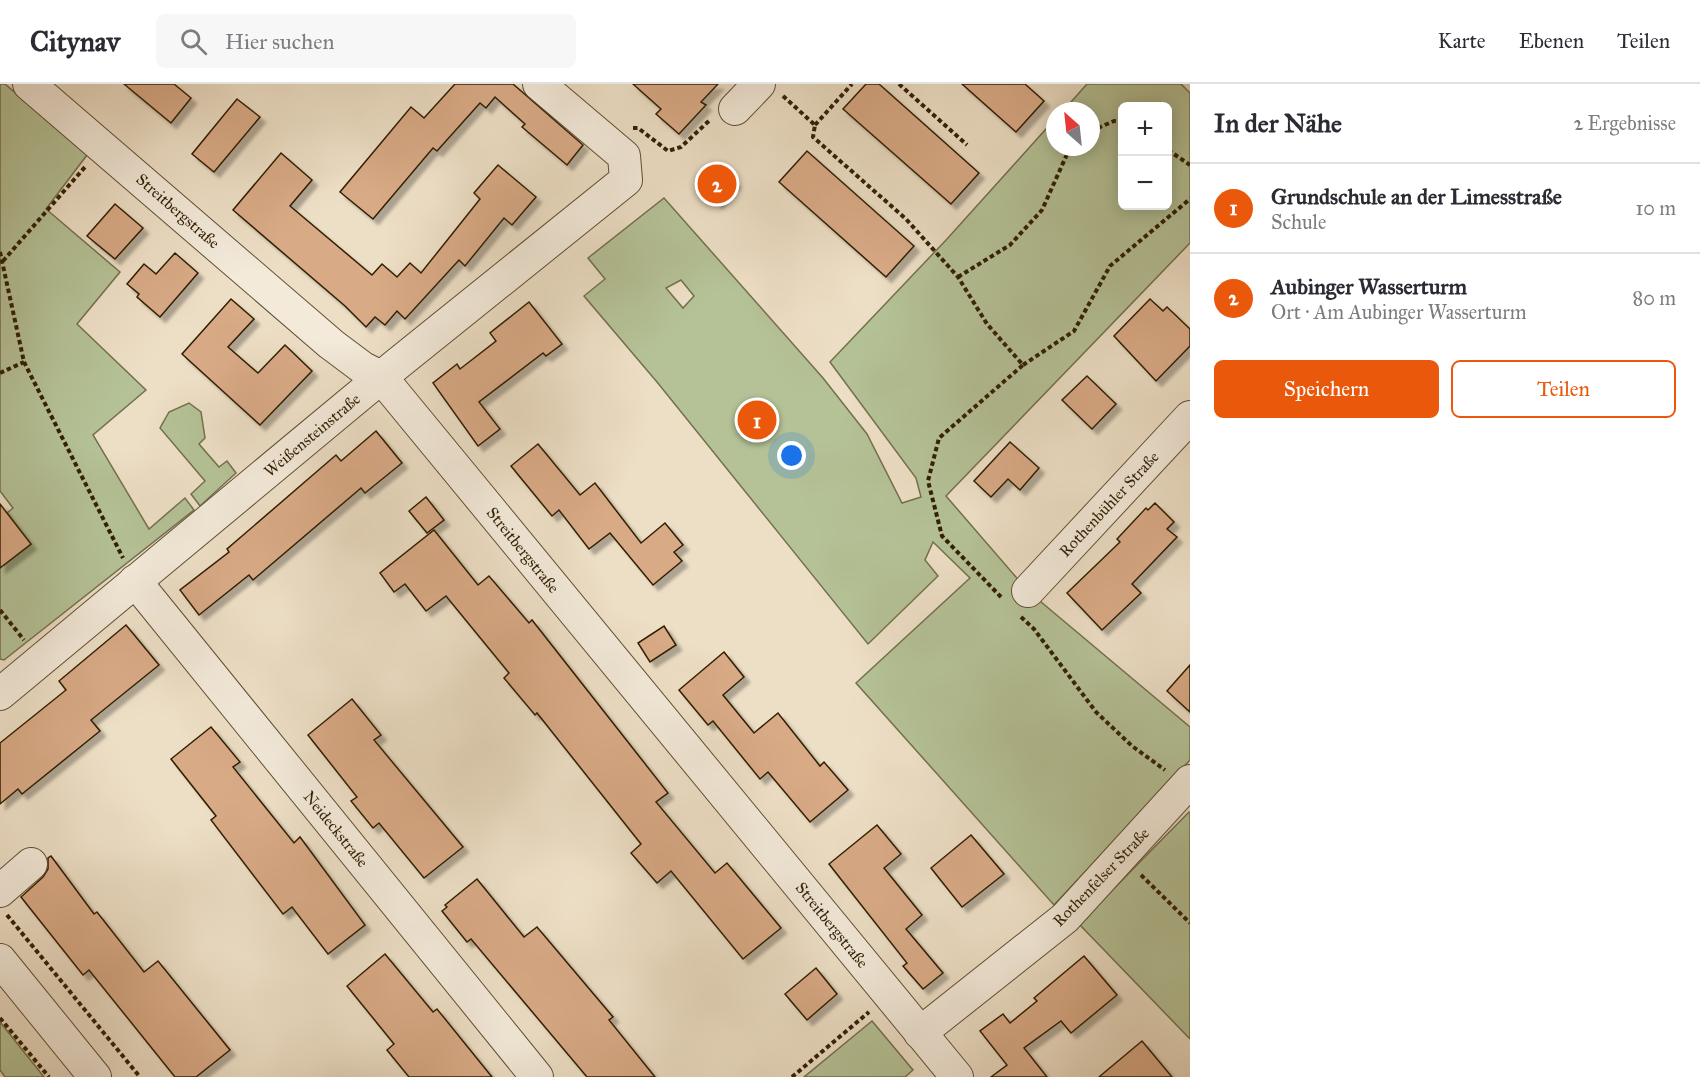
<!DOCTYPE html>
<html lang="de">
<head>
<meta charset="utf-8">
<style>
	:root { --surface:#fff; --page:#f7f7f7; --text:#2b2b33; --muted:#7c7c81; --line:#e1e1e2; --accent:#ea580c }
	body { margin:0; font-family:"IM FELL Great Primer",serif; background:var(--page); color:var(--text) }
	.controls { position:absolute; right:18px; top:18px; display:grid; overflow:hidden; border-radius:9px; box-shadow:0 3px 15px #0003 }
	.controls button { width:54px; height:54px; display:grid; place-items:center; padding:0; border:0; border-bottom:2px solid var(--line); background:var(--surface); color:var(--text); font:30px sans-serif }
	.compass { position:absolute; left:1046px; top:18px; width:54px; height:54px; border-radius:50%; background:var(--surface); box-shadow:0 3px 15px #0003; rotate:333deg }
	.you { position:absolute; left:792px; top:372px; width:21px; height:21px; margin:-15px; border:4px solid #fff; border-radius:50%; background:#1a73e8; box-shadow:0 0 0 9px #1a73e833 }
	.badge { display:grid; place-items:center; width:39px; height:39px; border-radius:50%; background:var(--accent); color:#fff; font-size:20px; font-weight:700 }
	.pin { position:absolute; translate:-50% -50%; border:3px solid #fff; box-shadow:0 2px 6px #0006 }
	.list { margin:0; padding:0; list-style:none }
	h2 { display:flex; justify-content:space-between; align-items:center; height:78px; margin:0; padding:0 24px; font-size:26px }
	h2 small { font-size:20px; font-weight:400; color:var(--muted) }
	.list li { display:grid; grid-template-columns:39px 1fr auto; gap:18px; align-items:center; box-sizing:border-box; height:90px; padding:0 24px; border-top:2px solid var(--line) }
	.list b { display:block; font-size:22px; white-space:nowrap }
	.list p { margin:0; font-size:20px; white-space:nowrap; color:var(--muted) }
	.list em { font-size:20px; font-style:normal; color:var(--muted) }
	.actions { display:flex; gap:12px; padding:18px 24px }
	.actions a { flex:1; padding:14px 0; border:2px solid var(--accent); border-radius:9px; text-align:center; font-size:21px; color:var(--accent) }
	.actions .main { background:var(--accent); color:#fff }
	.icon { flex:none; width:33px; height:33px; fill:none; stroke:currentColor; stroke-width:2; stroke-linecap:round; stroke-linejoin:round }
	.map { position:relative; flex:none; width:1190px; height:993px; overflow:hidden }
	header { display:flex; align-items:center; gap:36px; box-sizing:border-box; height:84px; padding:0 30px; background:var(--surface); border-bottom:2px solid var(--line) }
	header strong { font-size:28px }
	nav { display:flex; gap:33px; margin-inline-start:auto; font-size:21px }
	.search { width:420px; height:54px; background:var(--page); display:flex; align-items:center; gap:15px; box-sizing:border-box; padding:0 21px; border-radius:9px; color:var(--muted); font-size:22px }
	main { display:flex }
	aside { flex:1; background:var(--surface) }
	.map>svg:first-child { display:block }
	.green { fill:#b5c297; stroke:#73704e; stroke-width:1.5; fill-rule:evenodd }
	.building { fill:#d8aa86; stroke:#311f04; stroke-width:1.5; filter:url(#shadow) }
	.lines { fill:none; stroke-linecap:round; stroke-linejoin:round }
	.minor-casing { stroke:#604f34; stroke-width:34 }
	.path { stroke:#311f04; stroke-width:4; stroke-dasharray:4.5 3; stroke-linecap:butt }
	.minor { stroke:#f3eada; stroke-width:32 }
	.labels { text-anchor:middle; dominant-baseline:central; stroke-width:4.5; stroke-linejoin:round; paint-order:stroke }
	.street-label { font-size:16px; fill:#311f04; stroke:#f3eada }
</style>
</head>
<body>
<header>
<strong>Citynav</strong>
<div class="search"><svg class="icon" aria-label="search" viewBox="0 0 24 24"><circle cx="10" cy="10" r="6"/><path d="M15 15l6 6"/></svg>Hier suchen</div>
<nav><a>Karte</a><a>Ebenen</a><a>Teilen</a></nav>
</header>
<main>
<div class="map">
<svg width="1190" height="993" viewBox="0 0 1190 993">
	<defs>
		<filter id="shadow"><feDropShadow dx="5.5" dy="5.5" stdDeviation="1.5" flood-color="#0004"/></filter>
	</defs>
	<rect width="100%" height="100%" fill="#eddfc6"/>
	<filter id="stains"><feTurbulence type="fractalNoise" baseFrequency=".00333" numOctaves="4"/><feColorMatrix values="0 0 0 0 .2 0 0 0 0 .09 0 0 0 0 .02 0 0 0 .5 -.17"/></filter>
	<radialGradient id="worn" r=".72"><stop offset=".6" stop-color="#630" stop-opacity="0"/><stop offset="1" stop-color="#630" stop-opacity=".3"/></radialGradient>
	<g class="green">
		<polygon points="0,0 5,0 87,71 46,125 120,188 77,240 146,306 93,351 149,445 185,414 194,426 4,576 0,575 0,477 4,481 31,460 7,429 13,424 0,407"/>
		<path d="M 1087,0 L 1181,0 L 1190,9 L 1190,159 L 946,412 L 1028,507 L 1190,643 L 1190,676 L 1054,821 L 856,599 L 970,494 L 933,458 L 925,476 L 938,492 L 868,560 L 657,298 L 584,212 L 605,195 L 588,174 L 664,114 L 823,294 L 867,350 L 902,419 L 921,413 L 916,394 L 830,278 L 947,155 L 1055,35 L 1055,63 L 1091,63 L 1091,27 L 1063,27 ZM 1122,22 L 1168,22 L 1168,122 L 1122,122 ZM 681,196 L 694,212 L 683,224 L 666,204 Z"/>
		<polygon points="189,319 201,328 205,354 199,360 219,383 227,377 236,389 200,422 191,410 205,397 160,344 169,328"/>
		<polygon points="1189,728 1190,729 1190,955 1079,840"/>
		<polygon points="872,937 913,986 905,993 804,993"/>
		<polygon points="0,938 44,993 5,993 0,986"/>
	</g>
	<g class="building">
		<polygon points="124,0 174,0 191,14 171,39"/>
		<polygon points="455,0 513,0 583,61 567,81 522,43 525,40 495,13 486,24 480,19 437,67 433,64 373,135 340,108 411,23 424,34"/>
		<polygon points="633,0 718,0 701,18 706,21 679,50 656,30 661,25"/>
		<polygon points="866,0 879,0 979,89 951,120 843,25"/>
		<polygon points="962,0 1025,0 1044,17 1016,48"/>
		<polygon points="237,15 260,33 214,88 192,70"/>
		<polygon points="807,67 914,162 886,193 779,98"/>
		<polygon points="281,69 312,96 290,122 372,191 382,180 397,193 410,179 421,189 480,115 474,109 498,81 536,113 512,141 504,134 465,182 459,176 405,235 397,227 385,241 375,233 366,243 345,222 233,126"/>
		<polygon points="717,83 735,98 717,119 699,102"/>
		<polygon points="115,120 143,144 115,175 87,152"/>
		<polygon points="175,169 198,189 160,233 137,213 139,210 127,200 144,180 156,190"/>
		<polygon points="231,215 254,235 228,263 258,289 285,261 312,287 260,341 182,270"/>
		<polygon points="1150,215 1163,227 1167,223 1190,245 1190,262 1156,297 1114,252"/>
		<polygon points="529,218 562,260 546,272 543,269 479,318 500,345 478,362 433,299 457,280 460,285 496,257 490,249"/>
		<polygon points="1087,292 1116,320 1092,345 1062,316"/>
		<polygon points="376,347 402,379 365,409 361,404 253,496 249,491 199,531 180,506 229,468 227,465 336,371 341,377"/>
		<polygon points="1010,358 1039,384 1020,406 1008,395 991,413 974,397"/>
		<polygon points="538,360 580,411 595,399 641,459 665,439 683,461 674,468 682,477 653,501 610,449 589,465 559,426 552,432 511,382"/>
		<polygon points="426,413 444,436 427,449 409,427"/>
		<polygon points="1155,419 1174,438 1167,445 1177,453 1132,500 1141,509 1102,546 1067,509 1120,458 1117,455 1146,424 1148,426"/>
		<polygon points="0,420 31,460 0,484"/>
		<polygon points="434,446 478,501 489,492 529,539 532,536 668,709 656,718 715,789 727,779 781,844 743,875 671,787 657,799 631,769 641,760 537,629 535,631 504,594 509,589 446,512 426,527 405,500 394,508 380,489"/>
		<polygon points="126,541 159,581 91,636 100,647 22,710 18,705 0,720 0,659 66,606 59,597"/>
		<polygon points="664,542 676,561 650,578 638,559"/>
		<polygon points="724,568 744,593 723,611 754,649 778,629 820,682 824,678 848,706 810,738 768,688 760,695 713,637 708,641 679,606"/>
		<polygon points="1190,581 1190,628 1167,607"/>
		<polygon points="352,615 381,651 374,656 463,763 424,794 379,739 373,744 351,717 357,713 308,651"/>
		<polygon points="211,643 240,678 233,683 294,759 300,753 365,841 328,870 292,823 283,830 211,736 216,732 171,675"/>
		<polygon points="877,741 901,770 884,784 922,831 906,845 943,889 923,905 903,882 907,879 829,780"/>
		<polygon points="971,751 1004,790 962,823 931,784"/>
		<polygon points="51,772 94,830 97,828 144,888 158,877 230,966 196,993 175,993 89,886 83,891 21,813 43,793 48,785 48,774"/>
		<polygon points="477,795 524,853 537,843 613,933 609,936 655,993 587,993 471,855 467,858 442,827 447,823 445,821"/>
		<polygon points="385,870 433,928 437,925 492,993 409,993 387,966 394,960 347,902"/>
		<polygon points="1084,872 1117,911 1071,949 1061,937 1024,964 1047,993 991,993 1007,981 980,947 1003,930 1010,939 1037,917 1034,914"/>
		<polygon points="816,884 837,910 807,936 785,910"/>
		<polygon points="1142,957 1172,993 1099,993"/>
	</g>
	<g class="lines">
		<defs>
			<g id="minor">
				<polyline points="29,0 331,260 363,284 381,293 957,993"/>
				<polyline points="735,25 759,0"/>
				<polyline points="135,497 537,993"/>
				<polyline points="1028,507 1190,333"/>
				<polyline points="0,610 396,281 626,96 624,72 539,0"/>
				<polyline points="0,807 31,780"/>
				<polyline points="0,876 95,993"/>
				<polyline points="920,949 1065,834 1190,697"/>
			</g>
		</defs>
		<use href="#minor" class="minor-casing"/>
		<g class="path">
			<polyline points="899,0 967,61"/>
			<polyline points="783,12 815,41 813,53 906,135 958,193 987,240 1023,281 939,354 928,397 942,452 1001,513"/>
			<polyline points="815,41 852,0"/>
			<polyline points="633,44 638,44 668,67 681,63 711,35"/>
			<polyline points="1091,47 1114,37 1122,37"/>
			<polyline points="1168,66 1190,81"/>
			<polyline points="0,168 24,278 123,474"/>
			<polyline points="3,177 85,83"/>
			<polyline points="958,193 1010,161 1042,126 1068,68 1072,63"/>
			<polyline points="1023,281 1074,247 1110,182 1190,115"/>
			<polyline points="0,289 24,278"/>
			<polyline points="0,526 24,556"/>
			<polyline points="1021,533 1034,545 1096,628 1132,662 1165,686"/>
			<polyline points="1141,791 1190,839"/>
			<polyline points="7,831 140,993"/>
			<polyline points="0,934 49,993"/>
			<polyline points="792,993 869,928"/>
		</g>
		<use href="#minor" class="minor"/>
	</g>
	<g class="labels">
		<g class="street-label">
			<text transform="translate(178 127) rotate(41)">Streitbergstraße</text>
			<text transform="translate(312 351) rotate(-40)">Weißensteinstraße</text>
			<text transform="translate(1109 420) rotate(-47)">Rothenbühler Straße</text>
			<text transform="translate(523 466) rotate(51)">Streitbergstraße</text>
			<text transform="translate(336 745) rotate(51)">Neideckstraße</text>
			<text transform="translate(1101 793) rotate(-46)">Rothenfelser Straße</text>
			<text transform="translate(832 841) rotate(51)">Streitbergstraße</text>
		</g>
	</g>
	<rect width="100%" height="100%" filter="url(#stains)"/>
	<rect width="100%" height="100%" fill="url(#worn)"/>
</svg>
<div class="controls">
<button>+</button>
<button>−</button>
</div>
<svg class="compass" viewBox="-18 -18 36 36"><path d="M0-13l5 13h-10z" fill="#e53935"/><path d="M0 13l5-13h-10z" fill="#7c7c81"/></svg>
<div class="you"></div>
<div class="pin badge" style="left:757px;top:336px">1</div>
<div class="pin badge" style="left:717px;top:100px">2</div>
</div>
<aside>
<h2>In der Nähe<small>2 Ergebnisse</small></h2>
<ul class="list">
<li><span class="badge">1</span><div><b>Grundschule an der Limesstraße</b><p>Schule</p></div><em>10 m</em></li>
<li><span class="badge">2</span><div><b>Aubinger Wasserturm</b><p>Ort · Am Aubinger Wasserturm</p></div><em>80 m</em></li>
</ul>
<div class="actions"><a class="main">Speichern</a><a>Teilen</a></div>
</aside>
</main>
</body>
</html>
